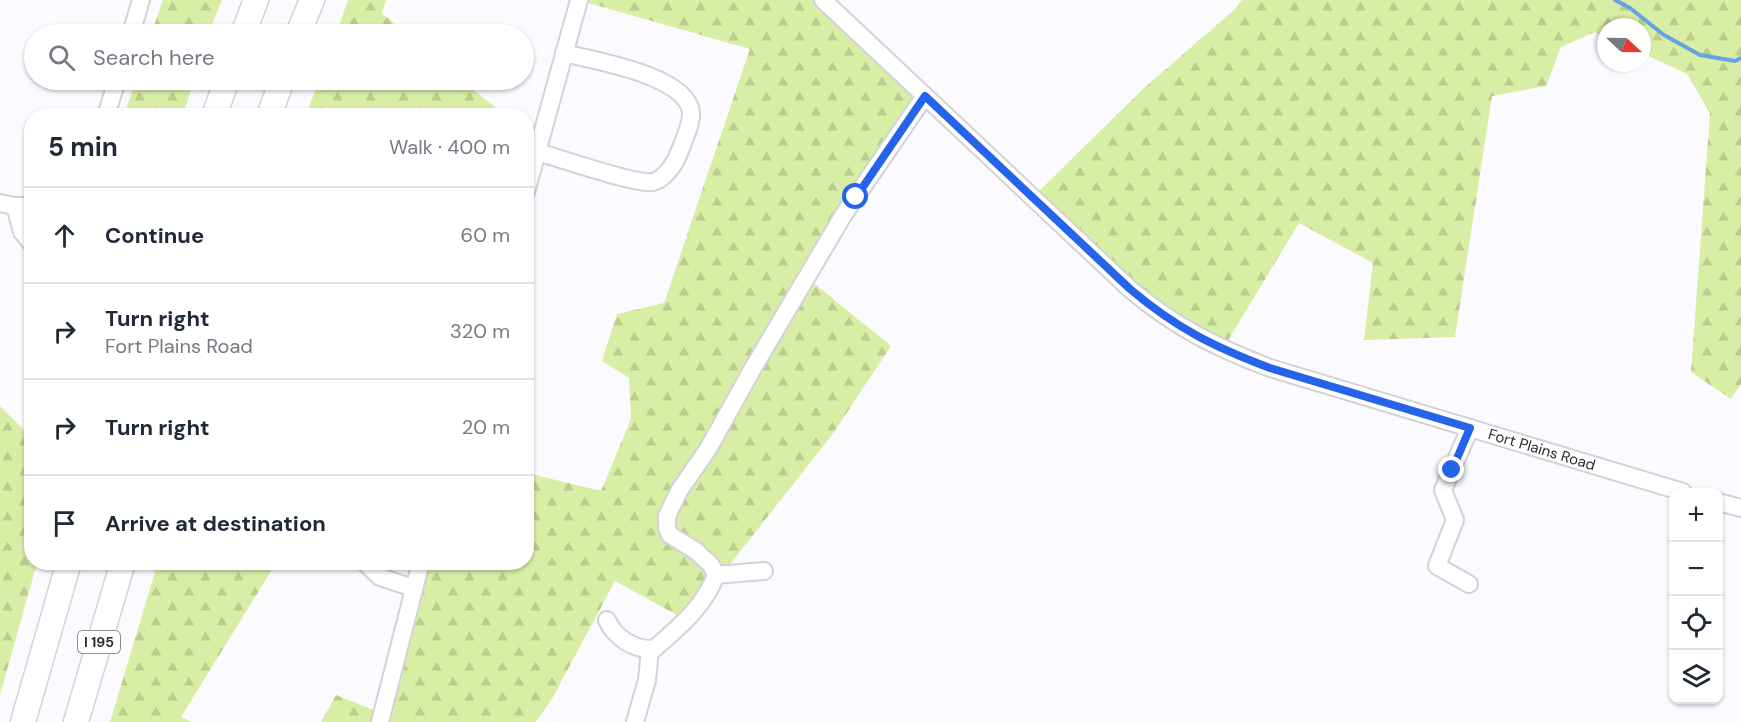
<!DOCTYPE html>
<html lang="en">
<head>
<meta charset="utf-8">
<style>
	:root { --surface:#fff; --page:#f6f6f7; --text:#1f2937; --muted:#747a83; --line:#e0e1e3 }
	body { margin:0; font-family:"DM Sans",sans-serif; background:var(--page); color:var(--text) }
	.controls { position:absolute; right:18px; bottom:18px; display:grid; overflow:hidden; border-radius:12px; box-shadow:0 2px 4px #0004 }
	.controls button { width:54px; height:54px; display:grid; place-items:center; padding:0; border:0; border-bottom:2px solid var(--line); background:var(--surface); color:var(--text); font:30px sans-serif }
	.compass { position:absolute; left:1597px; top:18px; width:54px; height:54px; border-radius:50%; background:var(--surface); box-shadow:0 2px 4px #0004; rotate:112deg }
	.stop { position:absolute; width:18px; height:18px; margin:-14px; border:4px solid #2563eb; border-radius:50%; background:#fff }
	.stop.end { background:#2563eb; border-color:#fff; box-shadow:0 2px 6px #0008 }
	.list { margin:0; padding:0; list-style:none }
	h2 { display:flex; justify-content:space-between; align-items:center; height:78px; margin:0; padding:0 24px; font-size:26px }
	h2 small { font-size:20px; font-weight:400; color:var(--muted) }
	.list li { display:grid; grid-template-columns:39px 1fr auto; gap:18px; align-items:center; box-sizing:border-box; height:96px; padding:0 24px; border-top:2px solid var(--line) }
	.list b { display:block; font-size:22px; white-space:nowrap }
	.list p { margin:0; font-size:20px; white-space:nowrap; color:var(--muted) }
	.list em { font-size:20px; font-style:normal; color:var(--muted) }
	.icon { flex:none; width:33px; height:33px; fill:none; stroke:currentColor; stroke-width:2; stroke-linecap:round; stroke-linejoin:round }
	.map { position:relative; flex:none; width:1741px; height:722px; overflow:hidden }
	.search { position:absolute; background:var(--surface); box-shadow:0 2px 4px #0004; left:24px; top:24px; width:510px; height:66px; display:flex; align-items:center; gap:15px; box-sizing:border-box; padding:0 21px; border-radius:33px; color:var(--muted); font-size:22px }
	.panel { position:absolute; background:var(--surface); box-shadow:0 2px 4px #0004; left:24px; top:108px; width:510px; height:462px; border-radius:24px }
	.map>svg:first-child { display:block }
	.forest { fill:url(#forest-firs) }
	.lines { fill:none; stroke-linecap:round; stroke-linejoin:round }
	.stream { stroke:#62a2e5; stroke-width:4 }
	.minor-casing { stroke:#d2d2da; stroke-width:20 }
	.highway-casing { stroke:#d2d2da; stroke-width:27 }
	.minor { stroke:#fff; stroke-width:16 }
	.highway { stroke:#fff; stroke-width:24 }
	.route { stroke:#2563eb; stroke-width:8 }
	.labels { text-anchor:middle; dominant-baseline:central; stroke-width:5; stroke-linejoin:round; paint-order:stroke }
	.shield { fill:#fff; stroke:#6c6c6e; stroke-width:1.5 }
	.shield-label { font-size:14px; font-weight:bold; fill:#2d2d30 }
	.street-label { font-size:15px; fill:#2d2d30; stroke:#fff }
</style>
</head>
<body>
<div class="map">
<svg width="1741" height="722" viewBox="0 0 1741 722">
	<defs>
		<pattern id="forest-firs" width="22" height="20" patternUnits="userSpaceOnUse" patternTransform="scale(1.5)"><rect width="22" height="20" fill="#d9eea5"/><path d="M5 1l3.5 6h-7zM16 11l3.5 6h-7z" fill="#bbcc8e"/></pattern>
	</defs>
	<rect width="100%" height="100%" fill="#fafaff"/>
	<g class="forest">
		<polygon points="163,0 222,0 208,34 151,34"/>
		<polygon points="348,0 386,0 382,13 407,34 336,34"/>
		<polygon points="578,0 821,0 930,103 810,280 891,346 832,435 686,620 615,581 553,697 536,722 321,722 336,695 381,713 423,563 526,562 527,473 601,491 631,419 629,378 602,361 617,314 664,303 750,49"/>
		<polygon points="1242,0 1741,0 1741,384 1731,399 1691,372 1710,113 1687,74 1642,53 1642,27 1606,27 1606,37 1595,32 1561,47 1546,86 1492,96 1455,337 1364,340 1373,263 1299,223 1221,352 1084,249 1032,198 1143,89 1234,10"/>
		<polygon points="136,80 194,80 183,115 124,115"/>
		<polygon points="319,80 461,80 505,115 306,115"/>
		<polygon points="0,406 31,437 32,562 37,563 0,695"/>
		<polygon points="158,562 276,563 181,717 192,722 110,722"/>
	</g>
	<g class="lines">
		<polyline class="stream" points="1615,0 1630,8 1664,35 1700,55 1735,61 1741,58"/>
		<defs>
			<g id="minor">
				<path id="s1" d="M 823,0 L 1130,289 C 1175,327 1215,347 1270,368 L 1683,492"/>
				<polyline points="131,34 141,0"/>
				<polyline points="106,116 117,80"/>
				<path d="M 538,152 C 558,158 637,185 653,182 C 667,178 677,160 681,148 C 685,137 692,123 691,112 C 686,75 595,61 564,53"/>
				<polyline points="526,192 579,0"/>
				<polyline points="0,203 15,206 32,206"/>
				<polyline points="15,206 22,232 32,244"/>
				<polyline points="1718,502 1741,508"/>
				<polyline points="364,562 380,577 413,588"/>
				<polyline points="716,575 764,571"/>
				<polyline points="1469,584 1437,566 1455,520 1443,490 1470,428"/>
				<path d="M 607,620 C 615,638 634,650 654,649 C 679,627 704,607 716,575 L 711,565 L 696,551 L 670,535 L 667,528 L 667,516 L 679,491 L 708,449 L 753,368 L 844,214 L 925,96"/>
				<polyline points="380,722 421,562"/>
				<polyline points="635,722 647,680 650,650"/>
			</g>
			<g id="highway">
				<polyline points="243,34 256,0"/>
				<polyline points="298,34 312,0"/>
				<polyline points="214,116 227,80"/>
				<polyline points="269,116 282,80"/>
				<polyline points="23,722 69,562"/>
				<polyline points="76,722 123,562"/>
			</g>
		</defs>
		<use href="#minor" class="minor-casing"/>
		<use href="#highway" class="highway-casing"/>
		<use href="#minor" class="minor"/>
		<use href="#highway" class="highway"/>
	</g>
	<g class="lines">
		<path class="route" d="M 856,197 L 925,96 L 1130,289 C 1176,328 1214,347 1270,368 L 1470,428 L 1452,470"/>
	</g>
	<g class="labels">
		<rect class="shield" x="78" y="631" width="42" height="22" rx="4.5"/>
		<g class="shield-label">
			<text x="99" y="642">I 195</text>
		</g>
		<g class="street-label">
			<text stroke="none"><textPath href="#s1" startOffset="867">Fort Plains Road</textPath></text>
		</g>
	</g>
</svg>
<div class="controls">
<button>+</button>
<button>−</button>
<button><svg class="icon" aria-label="locate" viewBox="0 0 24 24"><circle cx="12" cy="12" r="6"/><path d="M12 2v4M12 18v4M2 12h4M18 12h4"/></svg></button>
<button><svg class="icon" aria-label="layers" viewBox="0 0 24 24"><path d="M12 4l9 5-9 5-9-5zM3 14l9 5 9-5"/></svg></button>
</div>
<svg class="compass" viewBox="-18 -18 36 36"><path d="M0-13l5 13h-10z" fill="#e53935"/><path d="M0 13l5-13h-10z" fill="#747a83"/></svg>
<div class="stop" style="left:856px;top:197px"></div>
<div class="stop end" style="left:1452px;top:470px"></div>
<div class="search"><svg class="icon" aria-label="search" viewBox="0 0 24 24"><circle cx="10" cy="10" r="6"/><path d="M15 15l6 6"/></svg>Search here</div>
<section class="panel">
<h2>5 min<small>Walk · 400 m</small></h2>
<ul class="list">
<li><svg class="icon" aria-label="ahead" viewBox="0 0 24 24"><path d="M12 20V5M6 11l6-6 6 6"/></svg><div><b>Continue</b></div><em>60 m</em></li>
<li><svg class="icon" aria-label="right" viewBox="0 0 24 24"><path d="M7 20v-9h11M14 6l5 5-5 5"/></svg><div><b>Turn right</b><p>Fort Plains Road</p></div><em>320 m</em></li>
<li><svg class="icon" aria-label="right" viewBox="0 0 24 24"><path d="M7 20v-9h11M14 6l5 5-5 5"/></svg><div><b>Turn right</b></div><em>20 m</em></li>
<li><svg class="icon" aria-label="arrive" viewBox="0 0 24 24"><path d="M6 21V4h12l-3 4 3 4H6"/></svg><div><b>Arrive at destination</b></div></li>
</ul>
</section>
</div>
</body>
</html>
